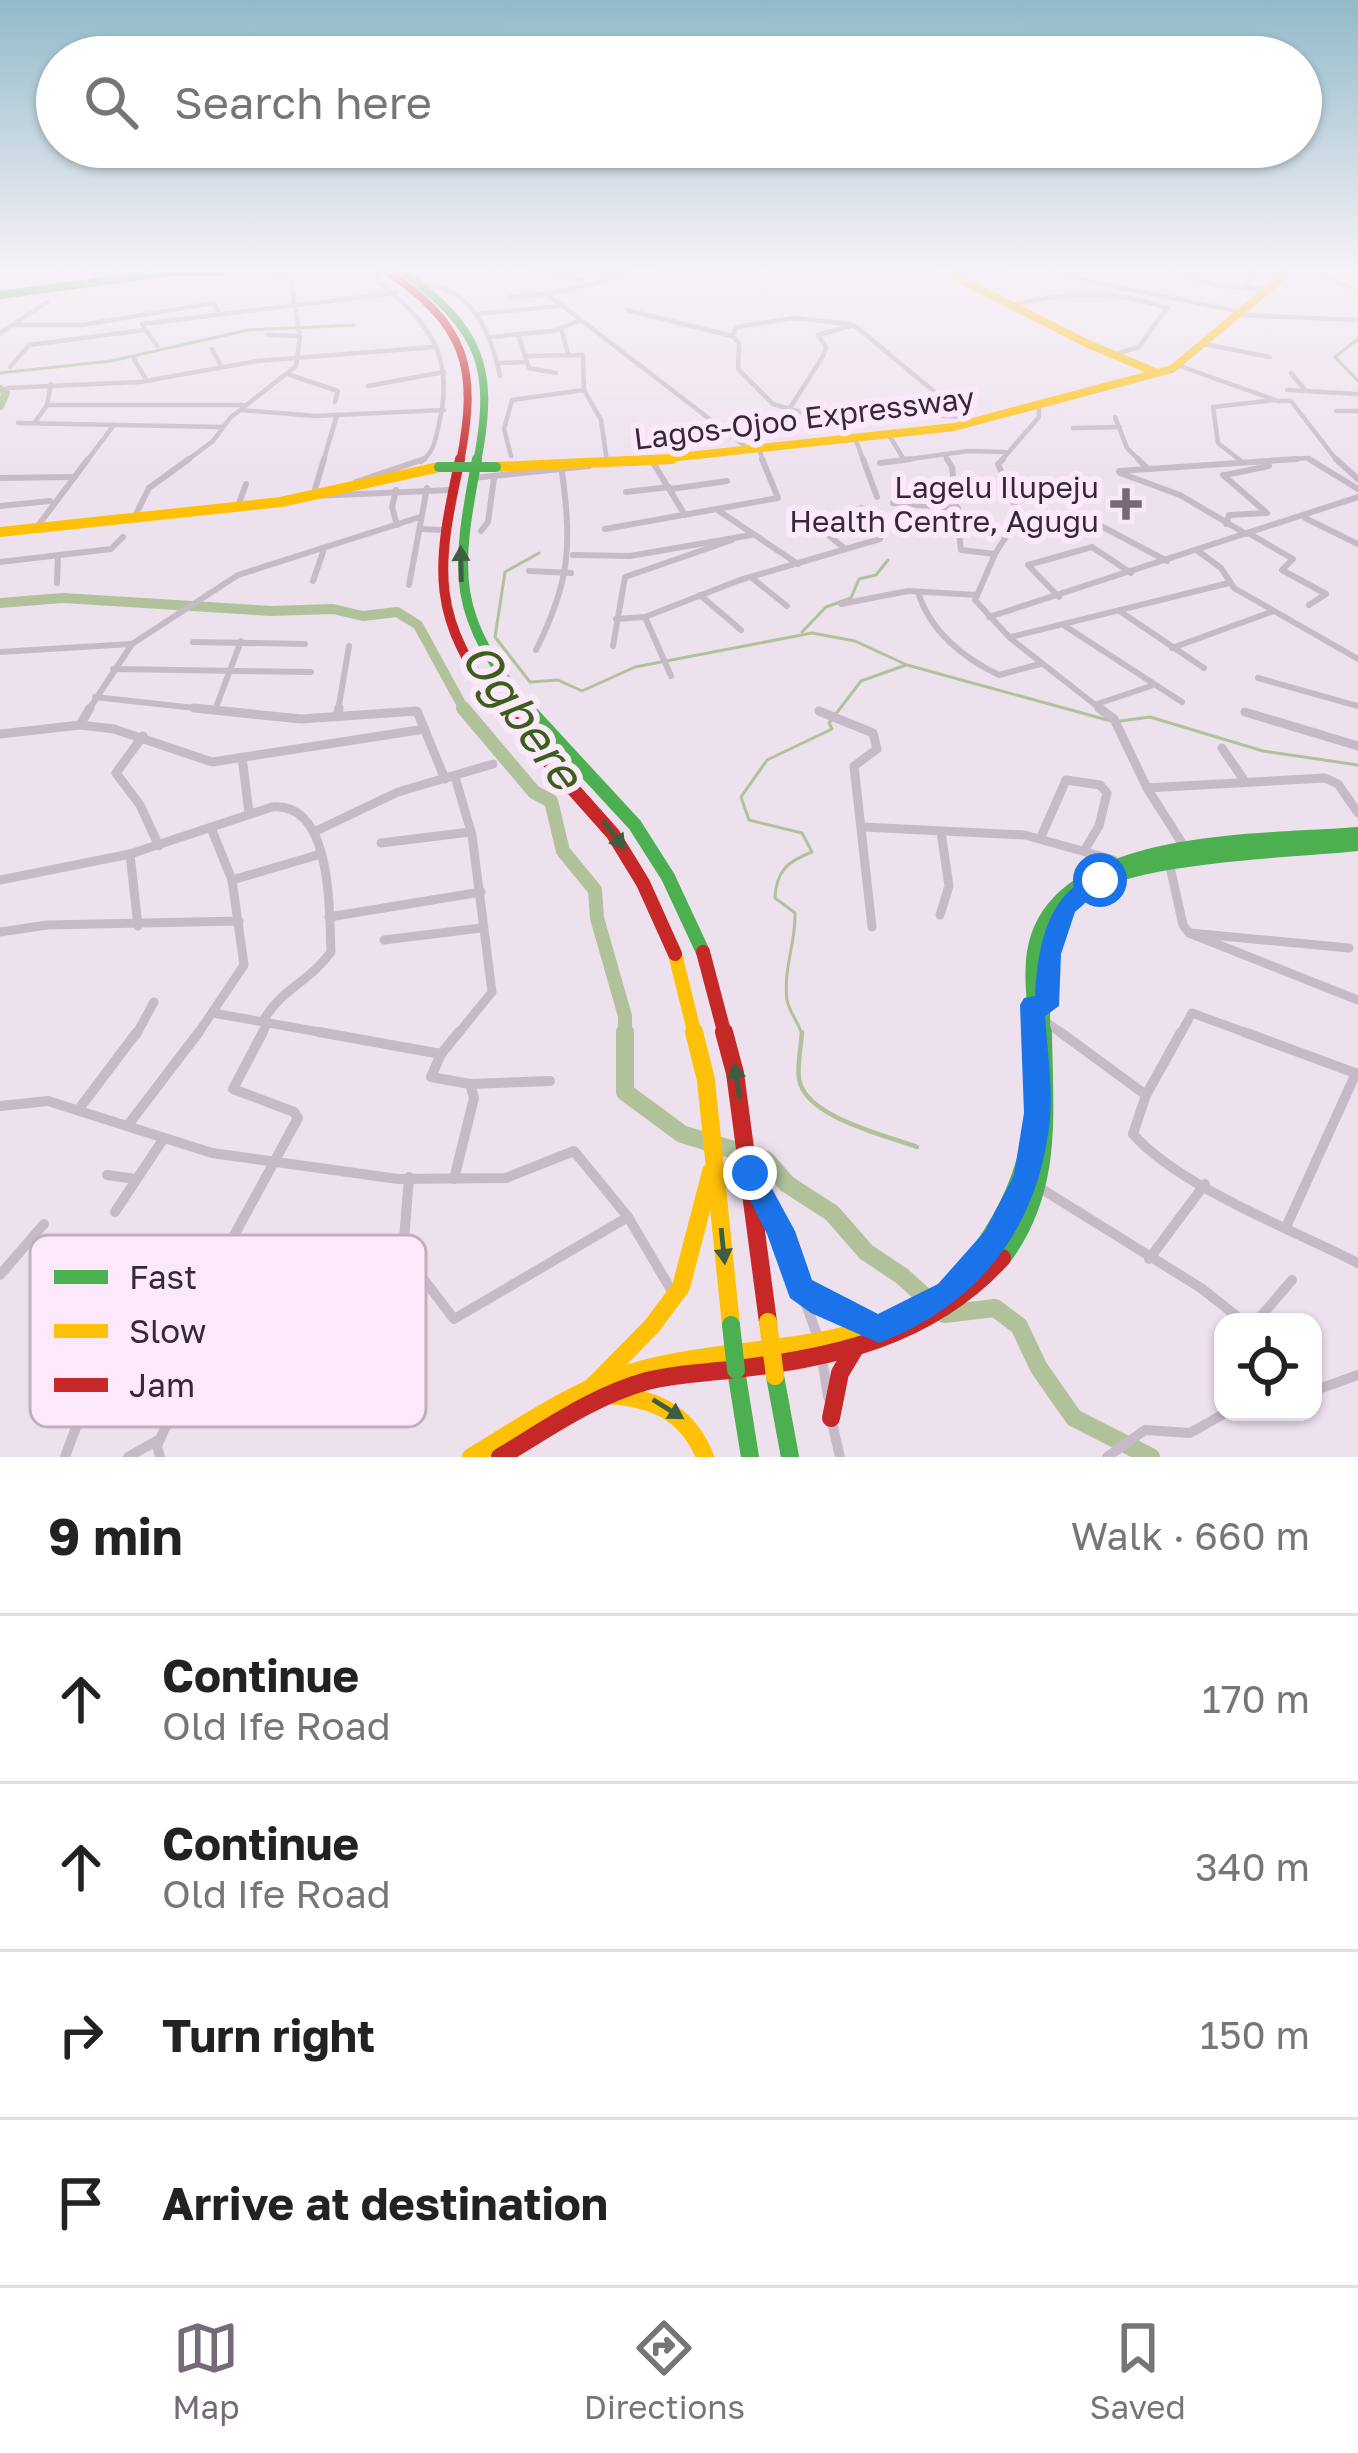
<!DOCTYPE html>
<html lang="en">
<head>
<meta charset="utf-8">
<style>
	:root { --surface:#fff; --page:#f6f6f6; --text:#222; --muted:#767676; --line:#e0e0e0; --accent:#766978 }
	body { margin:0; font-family:"Golos Text",sans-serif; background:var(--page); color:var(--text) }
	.controls { position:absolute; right:36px; bottom:36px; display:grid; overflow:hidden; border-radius:24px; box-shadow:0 3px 9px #0004 }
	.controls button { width:108px; height:108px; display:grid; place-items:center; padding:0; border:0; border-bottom:3px solid var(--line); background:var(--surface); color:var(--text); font:60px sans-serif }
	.stop { position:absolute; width:36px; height:36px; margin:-27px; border:9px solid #1a73e8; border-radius:50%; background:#fff }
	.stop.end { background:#1a73e8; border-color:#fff; box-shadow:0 3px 12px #0008 }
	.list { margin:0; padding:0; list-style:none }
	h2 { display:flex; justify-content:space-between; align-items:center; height:156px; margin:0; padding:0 48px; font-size:51px }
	h2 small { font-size:39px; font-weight:400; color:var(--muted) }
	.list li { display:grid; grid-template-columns:78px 1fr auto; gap:36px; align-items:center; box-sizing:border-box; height:168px; padding:0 48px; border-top:3px solid var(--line) }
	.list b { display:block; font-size:45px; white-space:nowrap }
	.list p { margin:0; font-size:39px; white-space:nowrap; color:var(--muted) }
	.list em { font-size:39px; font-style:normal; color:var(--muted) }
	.icon { flex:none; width:66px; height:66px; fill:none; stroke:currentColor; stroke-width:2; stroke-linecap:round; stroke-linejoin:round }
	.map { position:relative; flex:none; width:1358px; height:1457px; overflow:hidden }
	.search { position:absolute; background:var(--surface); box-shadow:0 3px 9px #0004; left:36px; right:36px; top:36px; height:132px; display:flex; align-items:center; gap:30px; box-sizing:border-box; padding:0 42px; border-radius:66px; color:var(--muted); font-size:45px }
	.sheet { height:828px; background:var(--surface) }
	nav { display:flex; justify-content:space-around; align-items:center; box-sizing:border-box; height:168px; border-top:3px solid var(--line); background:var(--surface); font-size:33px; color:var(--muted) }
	nav a { display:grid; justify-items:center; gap:6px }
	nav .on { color:var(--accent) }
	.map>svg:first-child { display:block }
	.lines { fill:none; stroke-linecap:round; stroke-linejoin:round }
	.stream-far1 { stroke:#b1c29b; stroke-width:3 }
	.stream { stroke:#b1c29b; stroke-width:4.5 }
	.river-far3 { stroke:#b1c29b; stroke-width:8 }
	.river-far2 { stroke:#b1c29b; stroke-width:10 }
	.river-far1 { stroke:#b1c29b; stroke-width:14 }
	.river { stroke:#b1c29b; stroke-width:18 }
	.street-far3 { stroke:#c7bac8; stroke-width:4.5 }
	.street-far2 { stroke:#c7bac8; stroke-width:6 }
	.street-far1 { stroke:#c7bac8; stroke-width:9 }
	.street { stroke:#c7bac8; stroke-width:10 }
	.fast-far3 { stroke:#4caf50; stroke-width:8 }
	.fast-far2 { stroke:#4caf50; stroke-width:10 }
	.fast-far1 { stroke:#4caf50; stroke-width:14 }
	.fast { stroke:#4caf50; stroke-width:18 }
	.slow-far3 { stroke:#ffc107; stroke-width:8 }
	.slow-far2 { stroke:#ffc107; stroke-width:10 }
	.slow-far1 { stroke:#ffc107; stroke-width:14 }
	.slow { stroke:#ffc107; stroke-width:18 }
	.jam-far3 { stroke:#c62828; stroke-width:8 }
	.jam-far2 { stroke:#c62828; stroke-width:10 }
	.jam-far1 { stroke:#c62828; stroke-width:14 }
	.jam { stroke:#c62828; stroke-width:18 }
	.fast-bridge-far1 { stroke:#4caf50; stroke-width:10 }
	.fast-bridge { stroke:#4caf50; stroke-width:18 }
	.slow-bridge { stroke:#ffc107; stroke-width:18 }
	.oneway { fill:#3e5e42 }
	.route { fill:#1a73e8 }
	.poi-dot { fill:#766978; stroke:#fbe9fb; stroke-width:4.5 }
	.labels { text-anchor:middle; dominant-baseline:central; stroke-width:12; stroke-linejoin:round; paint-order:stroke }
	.far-street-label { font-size:30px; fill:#352839; stroke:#fbe9fb }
	.far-poi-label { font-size:30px; fill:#352839; stroke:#fbe9fb; text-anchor:end }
	.near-water-label { font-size:48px; font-style:italic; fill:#3b5f19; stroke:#fbe9fb }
	.key { fill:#fbe9fb; stroke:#c0afc1; stroke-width:3 }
	.key-label { font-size:33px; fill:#352839 }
</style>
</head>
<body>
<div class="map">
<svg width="1358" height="1457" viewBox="0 0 1358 1457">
	<rect width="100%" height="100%" fill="#eee1ee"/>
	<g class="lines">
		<g class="stream-far1">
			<polyline points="1011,270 1014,280"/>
			<polyline points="1305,270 1358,290"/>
			<polyline points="1358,339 1335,357 1358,381"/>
			<polyline points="0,373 111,361 248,330 354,325"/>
			<polyline points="539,553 505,572 495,637 530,682 558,680 582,691 635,667 812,633 855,641 907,665 1111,721"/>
			<polyline points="802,632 826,607 851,598 859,579 876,575 888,560"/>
			<polyline points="1120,721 1150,717 1263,751 1358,765"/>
			<path d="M 802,1035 C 799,1023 789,1012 787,1000 C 783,968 796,943 795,913 L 775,898 C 776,871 788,861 812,852 L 802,833 L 749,820 L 741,797 L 767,760 L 832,729 L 829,723 L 861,681 L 906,665"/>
		</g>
		<path class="stream" d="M 802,1032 C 801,1047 797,1065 799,1079 C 805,1117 885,1135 917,1147"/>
		<polyline class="river-far3" points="0,389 6,393 0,406"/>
		<polyline class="river-far2" points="0,603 63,598 271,611 333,609 363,616 397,612 418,625 465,711"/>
		<polyline class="river-far1" points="463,708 534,792 551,801 563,851 595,890 597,918 625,1016 625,1035"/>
		<polyline class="river" points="625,1032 625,1092 682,1134 766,1160 787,1184 832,1213 866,1252 902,1276 944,1314 995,1308 1019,1326 1039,1368 1074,1418 1151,1457"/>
		<g class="street-far3">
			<polyline points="42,270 46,275 84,270"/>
			<polyline points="91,270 98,281"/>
			<polyline points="496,270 583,280"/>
			<polyline points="1032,270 1242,312"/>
			<polyline points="1161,270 1216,285 1266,290"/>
			<path d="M 374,271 L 376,279 C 425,320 455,351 440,419 C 436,437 435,451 421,462"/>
			<polyline points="118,275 119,270"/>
			<path d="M 422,284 C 472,286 491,333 500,376"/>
			<polyline points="1246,287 1253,273"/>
			<polyline points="547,294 750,450"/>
			<polyline points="510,297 547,294 652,270"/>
			<path d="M 1013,305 C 1065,292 1116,290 1167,308 L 1139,347 L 1113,355"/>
			<polyline points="627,310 732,336 739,343 738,369 773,404 828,420 889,413 964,417"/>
			<polyline points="478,314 560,306"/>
			<polyline points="1242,315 1358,320"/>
			<polyline points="14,325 82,325 214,303 218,311"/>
			<polyline points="561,328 568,354"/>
			<polyline points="0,333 47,302"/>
			<polyline points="518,334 529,368 556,373"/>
			<polyline points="267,335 300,336"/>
			<polyline points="732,336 737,327 794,318 850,324"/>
			<polyline points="491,337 553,331 579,321"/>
			<polyline points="1204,344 1270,357"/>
			<polyline points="29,345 145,330"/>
			<polyline points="157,346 142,324 396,293"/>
			<polyline points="212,349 221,366"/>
			<polyline points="525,356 583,355 584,390 601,420 607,462"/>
			<polyline points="134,359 147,381"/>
			<polyline points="498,363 526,362"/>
			<polyline points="1177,365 1278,401 1291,401 1338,462"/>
			<polyline points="10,367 30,344"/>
			<polyline points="1291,373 1305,390"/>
			<polyline points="290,375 338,391 335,402"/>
			<polyline points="368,386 444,372"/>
			<polyline points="7,388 140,382 257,361 435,347"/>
			<polyline points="1287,390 1358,394"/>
			<polyline points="47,405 243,405"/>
			<polyline points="790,408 823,356 826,347 818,335 854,325 966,418"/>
			<polyline points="241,410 315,416 444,410"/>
			<polyline points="1336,411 1358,411"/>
			<polyline points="1115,417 1127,448 1141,462"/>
			<polyline points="35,422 47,405 51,384"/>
			<polyline points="18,423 222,427"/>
			<polyline points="1073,428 1120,427"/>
			<polyline points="889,435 903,458"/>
			<polyline points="855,438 864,462"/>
			<polyline points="759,450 764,462"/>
			<polyline points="944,454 949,462"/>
			<polyline points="511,456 504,429 512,400 584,390"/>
			<polyline points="1241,461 1218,443 1213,407 1275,400"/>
			<polyline points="86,462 114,425"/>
			<polyline points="185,462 213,441 230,418 296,366 300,336 291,284 298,272"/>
			<polyline points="323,462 337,415"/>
			<polyline points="889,462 968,451 1005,452"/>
			<polyline points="1000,462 1039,417 1039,406"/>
			<polyline points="1253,462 1308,458 1314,462"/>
		</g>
		<g class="street-far2">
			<polyline points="324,459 313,496 451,490"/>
			<polyline points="606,459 607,464"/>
			<polyline points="863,459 877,497"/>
			<polyline points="947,459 952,467 961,550 995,554"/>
			<polyline points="1003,459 998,464 1019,516 995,554 975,600 1010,638 1103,711"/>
			<polyline points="1138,459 1148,469"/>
			<polyline points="1309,459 1358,489"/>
			<polyline points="1336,459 1358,479"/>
			<polyline points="652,461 685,515"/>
			<polyline points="880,463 911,459"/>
			<polyline points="1119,471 1297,459"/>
			<polyline points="1120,473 1180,495 1246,534"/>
			<polyline points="1223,475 1267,513 1229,515 1226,524"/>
			<polyline points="1225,475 1269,466"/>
			<polyline points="0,478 71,477"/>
			<polyline points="473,478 589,466"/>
			<polyline points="356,482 424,459"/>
			<polyline points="671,489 727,481"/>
			<polyline points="396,490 392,507 397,525"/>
			<polyline points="626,492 669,487"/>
			<polyline points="893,503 958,508"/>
			<polyline points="0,506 50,501"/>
			<polyline points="238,506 246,484"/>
			<polyline points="719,511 798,564"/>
			<polyline points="134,518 149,488 189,459"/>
			<polyline points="1305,518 1358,544"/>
			<polyline points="37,527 88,459"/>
			<polyline points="420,529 443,530"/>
			<polyline points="605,529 778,498 762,459"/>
			<polyline points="1012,529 1086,518 1167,561"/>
			<polyline points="481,531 488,522 494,478"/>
			<polyline points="1250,534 1293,559 1282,570 1326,594 1309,605"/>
			<polyline points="844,548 816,525 861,508"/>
			<polyline points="1198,551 1221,568 1234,588 1358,659"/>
			<polyline points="573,555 630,556 751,535"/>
			<polyline points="0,562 111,549 123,537"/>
			<polyline points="529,571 571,573"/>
			<polyline points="752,578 787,606"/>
			<polyline points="313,581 323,552"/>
			<polyline points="57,583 58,555"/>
			<polyline points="409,585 427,488"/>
			<path d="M 918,592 C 930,631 963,658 999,675 L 1040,664"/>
			<polyline points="700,595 741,630"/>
			<polyline points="1059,597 1028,565 1092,547 1131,573"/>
			<polyline points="841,604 908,591 977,595"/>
			<polyline points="1121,612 1204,668"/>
			<polyline points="645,617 671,676"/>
			<polyline points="989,617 1358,497"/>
			<polyline points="616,619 645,617 740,580 880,539"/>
			<polyline points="1065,626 1182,702"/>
			<polyline points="1011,637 1229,583"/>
			<polyline points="193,642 305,644"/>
			<polyline points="613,646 625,577 732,540"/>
			<polyline points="1172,648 1271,612"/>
			<path d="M 536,650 C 570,582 572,547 562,472"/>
			<polyline points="0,652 131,644"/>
			<polyline points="113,669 311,672"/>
			<polyline points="1258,678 1358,706"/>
			<polyline points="95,697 222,711"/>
			<polyline points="1097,704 1151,686"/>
			<polyline points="215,710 241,641"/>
			<polyline points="88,711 132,644 238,575 420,517"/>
			<polyline points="338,711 349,646"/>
		</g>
		<g class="street-far1">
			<polyline points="194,708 301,719 417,711 445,779"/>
			<polyline points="1099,708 1114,719 1147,788 1185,848"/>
			<polyline points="819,711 873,733 877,749 854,766 872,927"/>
			<polyline points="1245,712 1358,746"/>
			<polyline points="337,717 339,708"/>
			<polyline points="80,725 90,708"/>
			<polyline points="0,734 80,725 114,729 212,762 425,729"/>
			<polyline points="143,736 116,773 140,805 159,846"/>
			<polyline points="1222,748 1244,780"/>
			<polyline points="242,757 249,813"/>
			<polyline points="455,777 472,835 492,992 457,1035"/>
			<polyline points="1147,788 1325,778 1338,784 1358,813"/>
			<polyline points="863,827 1025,835 1114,860"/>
			<polyline points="316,831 398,792 493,764"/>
			<polyline points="1041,837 1066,780 1100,785 1107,793 1099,826 1084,851"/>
			<polyline points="381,843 470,832"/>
			<polyline points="130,854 138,926"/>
			<polyline points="1169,862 1183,925 1189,933 1358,1000"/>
			<path d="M 0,880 L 130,854 L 272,807 C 333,801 329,912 331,952 C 306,985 283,987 263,1021"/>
			<polyline points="232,880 321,854"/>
			<polyline points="940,915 949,886 941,832"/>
			<polyline points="329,917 481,892"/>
			<polyline points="0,932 47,925 239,921"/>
			<polyline points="1190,933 1349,948"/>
			<polyline points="384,940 481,928"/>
			<polyline points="213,1013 336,1035"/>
			<polyline points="1046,1022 1064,1035"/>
			<polyline points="136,1035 154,1002"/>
			<polyline points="197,1035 244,965 232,880 211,828"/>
			<polyline points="261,1035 268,1022"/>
			<polyline points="1180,1035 1192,1013 1252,1035"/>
		</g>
		<g class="street">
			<polyline points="319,1032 441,1054"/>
			<polyline points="459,1032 441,1054 431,1077 470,1084 550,1081"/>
			<polyline points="1060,1032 1146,1095"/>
			<path d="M 1181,1032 L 1146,1095 L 1133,1134 C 1178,1186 1295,1231 1358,1263"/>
			<polyline points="1244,1032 1358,1074"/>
			<polyline points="0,1106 48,1101 212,1153 398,1179 506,1178 574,1151 628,1217 673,1293"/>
			<polyline points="79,1109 137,1032"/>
			<polyline points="128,1125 199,1032"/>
			<polyline points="107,1175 136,1179"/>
			<polyline points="409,1177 403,1252 454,1319 628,1217"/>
			<polyline points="454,1179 474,1098 470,1084"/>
			<polyline points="1040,1188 1201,1288 1244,1322"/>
			<polyline points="762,1196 780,1231 818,1338"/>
			<polyline points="115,1212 164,1138"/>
			<polyline points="1287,1225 1356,1073"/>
			<polyline points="117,1252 218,1265 278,1284 277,1296 165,1428 157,1446 160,1457"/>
			<polyline points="1149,1259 1205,1184"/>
			<polyline points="218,1265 298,1118 294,1112 233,1089 263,1032"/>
			<polyline points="0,1275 44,1224"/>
			<polyline points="1256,1322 1292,1280"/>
			<polyline points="822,1358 828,1397"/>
			<polyline points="1313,1391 1358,1375"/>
			<polyline points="831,1418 840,1457"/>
			<polyline points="65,1457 82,1411"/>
			<polyline points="128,1457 158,1440"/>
			<polyline points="1107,1457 1145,1430 1190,1433 1227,1412"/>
		</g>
		<g class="fast-far3">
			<path d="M 401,270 C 480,329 496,365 477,462"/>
			<polyline points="0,295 171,272 384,270"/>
		</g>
		<path class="fast-far2" d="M 477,459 C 455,575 450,615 530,711"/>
		<g class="fast-far1">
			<polyline points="527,708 635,825 668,877 703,952"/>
			<path d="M 1036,1035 C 1035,1009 1030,978 1034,952 C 1053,833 1266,842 1358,834"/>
			<path d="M 1043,1035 C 1043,990 1042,939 1071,901 C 1108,854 1295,851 1358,844"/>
		</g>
		<g class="fast">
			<path d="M 1002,1258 C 1054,1189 1044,1114 1043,1032"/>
			<path d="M 959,1279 C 1027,1198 1040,1136 1036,1032"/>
			<polyline points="736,1370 750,1457"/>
			<polyline points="775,1376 790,1457"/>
		</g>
		<g class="slow-far3">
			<polyline points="942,270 1086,343 1155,372"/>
			<polyline points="632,462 954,427 1172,369 1291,270"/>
		</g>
		<g class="slow-far2">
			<polyline points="496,467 672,459"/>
			<polyline points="0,532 281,502 439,467"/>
		</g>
		<polyline class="slow-far1" points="675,954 695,1035"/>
		<g class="slow">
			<polyline points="694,1032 706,1080 731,1325"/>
			<polyline points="591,1388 652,1326 681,1287 711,1172"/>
			<path d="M 608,1395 C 654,1398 687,1412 705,1457"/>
			<path d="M 471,1457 C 526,1424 581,1385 644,1369 C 758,1340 862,1359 959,1279"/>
		</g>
		<path class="jam-far3" d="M 385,270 C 466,324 479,367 460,462"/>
		<path class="jam-far2" d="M 460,459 C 436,568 428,619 504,711"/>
		<g class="jam-far1">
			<polyline points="501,708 613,834 643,883 675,954"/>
			<polyline points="703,952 725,1035"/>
		</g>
		<g class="jam">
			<polyline points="724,1032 735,1073 768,1322"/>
			<polyline points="801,1289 878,1328"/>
			<polyline points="831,1418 840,1373 855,1348"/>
			<path d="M 500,1457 C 547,1429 593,1396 647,1381 C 674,1374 701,1373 729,1370 C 833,1358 929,1338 1002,1258"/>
		</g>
		<polyline class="fast-bridge-far1" points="439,467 496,467"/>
		<polyline class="fast-bridge" points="731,1325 736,1370"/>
		<polyline class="slow-bridge" points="768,1322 775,1376"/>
	</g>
	<defs><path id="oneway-solid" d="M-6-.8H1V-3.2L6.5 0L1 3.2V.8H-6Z" transform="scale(3)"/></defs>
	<g class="oneway">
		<use href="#oneway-solid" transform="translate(461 564) rotate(-91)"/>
		<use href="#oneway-solid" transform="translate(614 835) rotate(53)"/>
		<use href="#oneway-solid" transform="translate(737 1081) rotate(-99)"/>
		<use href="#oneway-solid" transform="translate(723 1246) rotate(84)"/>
		<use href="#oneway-solid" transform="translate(668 1409) rotate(32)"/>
	</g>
	<linearGradient id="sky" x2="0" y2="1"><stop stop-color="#92bac9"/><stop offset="0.57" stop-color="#f7f2f7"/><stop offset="1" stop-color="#f7f2f7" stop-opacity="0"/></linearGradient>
	<rect width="1358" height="474" fill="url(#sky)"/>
	<path class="route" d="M 1100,872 L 1111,880 L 1075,912 L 1061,954 L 1059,1006 L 1045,1016 C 1047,1049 1053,1085 1050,1119 C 1039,1227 980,1304 879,1343 L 811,1313 L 790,1298 L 767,1234 L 736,1173 L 740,1165 L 759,1165 L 795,1231 L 812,1280 L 878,1314 L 938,1284 L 985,1231 L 1014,1175 L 1024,1113 L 1020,1005 L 1024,998 L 1035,996 C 1038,946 1047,891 1100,872 Z"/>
	<path class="poi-dot" d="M1120 486h12v12h12v12h-12v12h-12v-12h-12v-12h12z"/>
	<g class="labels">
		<g class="far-street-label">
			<text transform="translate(804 418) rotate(-7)">Lagos-Ojoo Expressway</text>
		</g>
		<g class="far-poi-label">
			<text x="1099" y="487">Lagelu Ilupeju<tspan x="1099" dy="34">Health Centre, Agugu</tspan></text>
		</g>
		<g class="near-water-label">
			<text transform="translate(523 715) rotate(54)">Ogbere</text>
		</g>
	</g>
	<rect x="30" y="1235" width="396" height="192" rx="18" class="key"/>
	<rect x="54" y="1270" width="54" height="14" fill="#4caf50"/>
	<rect x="54" y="1324" width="54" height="14" fill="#ffc107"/>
	<rect x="54" y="1378" width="54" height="14" fill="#c62828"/>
	<g class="key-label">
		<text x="129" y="1289">Fast</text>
		<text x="129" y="1343">Slow</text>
		<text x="129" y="1397">Jam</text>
	</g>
</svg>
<div class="controls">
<button><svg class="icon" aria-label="locate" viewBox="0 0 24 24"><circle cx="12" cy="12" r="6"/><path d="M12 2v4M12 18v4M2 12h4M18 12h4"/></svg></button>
</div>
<div class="stop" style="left:1100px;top:880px"></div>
<div class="stop end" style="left:750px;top:1173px"></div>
<div class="search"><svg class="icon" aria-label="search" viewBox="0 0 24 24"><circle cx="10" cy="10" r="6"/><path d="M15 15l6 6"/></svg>Search here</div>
</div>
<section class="sheet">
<h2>9 min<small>Walk · 660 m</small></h2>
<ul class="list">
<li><svg class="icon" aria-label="ahead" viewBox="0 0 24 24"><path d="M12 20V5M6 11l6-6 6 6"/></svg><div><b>Continue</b><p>Old Ife Road</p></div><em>170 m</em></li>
<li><svg class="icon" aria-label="ahead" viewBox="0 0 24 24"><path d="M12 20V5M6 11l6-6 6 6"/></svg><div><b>Continue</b><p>Old Ife Road</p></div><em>340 m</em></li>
<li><svg class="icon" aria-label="right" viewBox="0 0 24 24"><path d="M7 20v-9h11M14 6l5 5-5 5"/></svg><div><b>Turn right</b></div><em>150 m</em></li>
<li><svg class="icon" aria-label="arrive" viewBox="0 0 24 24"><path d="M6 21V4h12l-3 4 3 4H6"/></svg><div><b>Arrive at destination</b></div></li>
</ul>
</section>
<nav>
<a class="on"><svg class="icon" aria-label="map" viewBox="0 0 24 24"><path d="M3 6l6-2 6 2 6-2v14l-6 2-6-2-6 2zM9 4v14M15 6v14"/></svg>Map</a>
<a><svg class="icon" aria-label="directions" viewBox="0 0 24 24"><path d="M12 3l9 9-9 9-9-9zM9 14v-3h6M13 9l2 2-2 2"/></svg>Directions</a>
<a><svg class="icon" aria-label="saved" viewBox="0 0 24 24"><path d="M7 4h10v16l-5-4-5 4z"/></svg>Saved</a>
</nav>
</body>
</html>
